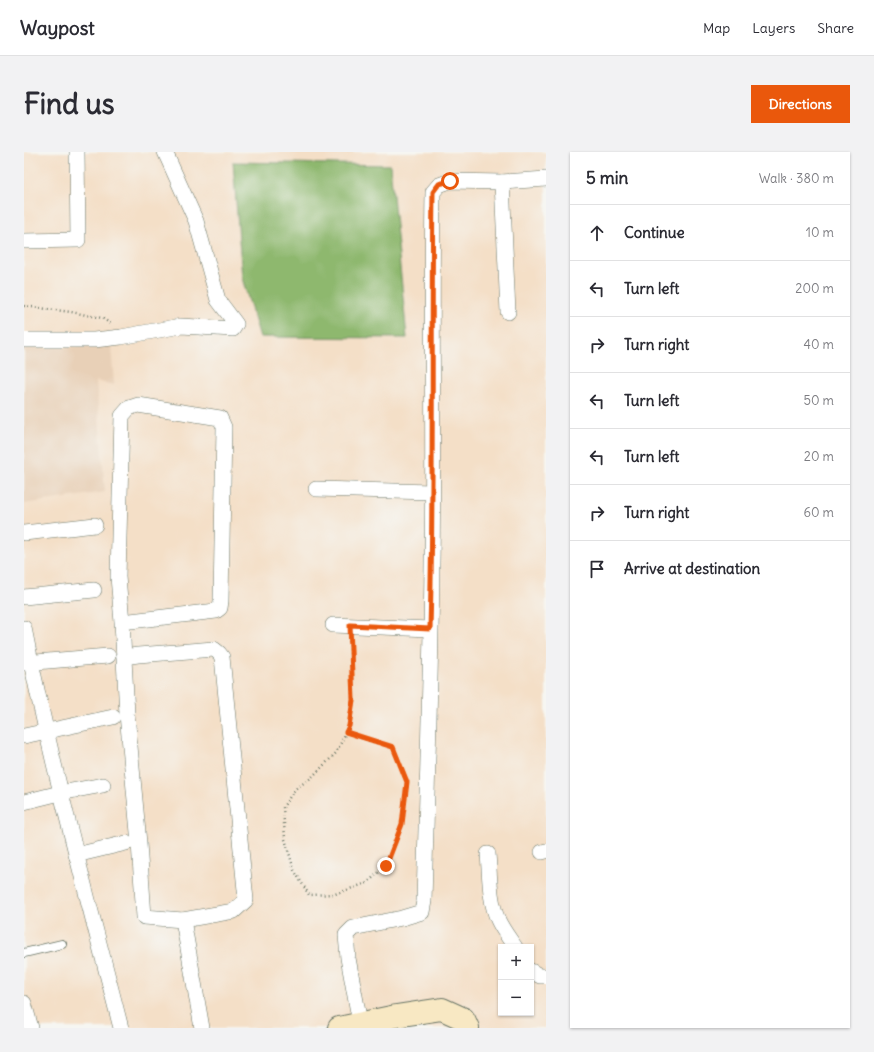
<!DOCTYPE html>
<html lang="en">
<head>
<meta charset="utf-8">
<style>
	:root { --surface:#fff; --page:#f2f2f3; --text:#2b2b33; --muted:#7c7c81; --line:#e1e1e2; --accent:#ea580c }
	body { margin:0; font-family:Delius,sans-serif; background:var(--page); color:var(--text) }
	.controls { position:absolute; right:12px; bottom:12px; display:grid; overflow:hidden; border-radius:0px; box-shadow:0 1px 3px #0004 }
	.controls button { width:36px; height:36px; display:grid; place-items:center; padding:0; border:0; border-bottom:1px solid var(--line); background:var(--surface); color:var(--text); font:20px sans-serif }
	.stop { position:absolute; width:12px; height:12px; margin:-9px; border:3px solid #ea580c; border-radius:50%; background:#fff }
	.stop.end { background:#ea580c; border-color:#fff; box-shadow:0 1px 4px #0008 }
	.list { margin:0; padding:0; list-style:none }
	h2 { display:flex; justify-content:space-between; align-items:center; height:52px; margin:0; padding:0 16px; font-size:17px }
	h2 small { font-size:13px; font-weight:400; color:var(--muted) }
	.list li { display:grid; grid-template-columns:26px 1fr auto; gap:12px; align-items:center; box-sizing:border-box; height:56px; padding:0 16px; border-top:1px solid var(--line) }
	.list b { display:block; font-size:15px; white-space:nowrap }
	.list em { font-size:13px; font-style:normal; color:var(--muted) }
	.icon { flex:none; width:22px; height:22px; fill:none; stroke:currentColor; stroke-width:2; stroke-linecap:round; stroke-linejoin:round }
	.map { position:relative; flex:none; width:522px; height:876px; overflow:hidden; border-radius:0px }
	header { display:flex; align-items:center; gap:24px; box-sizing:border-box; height:56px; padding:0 20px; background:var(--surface); border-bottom:1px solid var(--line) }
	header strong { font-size:19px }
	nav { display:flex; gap:22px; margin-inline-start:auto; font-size:14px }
	.intro { display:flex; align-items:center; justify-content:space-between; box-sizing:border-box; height:96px; padding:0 24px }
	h1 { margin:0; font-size:28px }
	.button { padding:10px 18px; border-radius:0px; background:var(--accent); color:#fff; font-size:14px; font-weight:700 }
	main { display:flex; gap:24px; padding:0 24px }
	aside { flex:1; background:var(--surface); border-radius:0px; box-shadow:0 1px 3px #0004 }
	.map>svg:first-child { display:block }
	.built { fill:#e8d0b7 }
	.forest { fill:#8eb86e; stroke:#567a51 }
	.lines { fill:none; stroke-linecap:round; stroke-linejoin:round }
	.lane-casing { stroke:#6a7667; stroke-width:10 }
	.street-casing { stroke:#6a7667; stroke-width:16 }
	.secondary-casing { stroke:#6a7667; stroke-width:24 }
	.path { stroke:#6a7667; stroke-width:2.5; stroke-dasharray:1 3; stroke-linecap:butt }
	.lane { stroke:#fff; stroke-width:8 }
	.street { stroke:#fff; stroke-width:15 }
	.secondary { stroke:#f8e8c3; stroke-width:22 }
	.route { stroke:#ea580c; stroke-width:5 }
</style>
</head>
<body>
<header>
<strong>Waypost</strong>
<nav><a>Map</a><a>Layers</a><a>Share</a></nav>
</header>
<div class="intro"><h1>Find us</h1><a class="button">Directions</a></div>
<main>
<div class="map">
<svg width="522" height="876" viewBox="0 0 522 876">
	<rect width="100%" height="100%" fill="#f6f6f2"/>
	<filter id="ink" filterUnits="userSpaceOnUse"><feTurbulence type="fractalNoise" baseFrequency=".025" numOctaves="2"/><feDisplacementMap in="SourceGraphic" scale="8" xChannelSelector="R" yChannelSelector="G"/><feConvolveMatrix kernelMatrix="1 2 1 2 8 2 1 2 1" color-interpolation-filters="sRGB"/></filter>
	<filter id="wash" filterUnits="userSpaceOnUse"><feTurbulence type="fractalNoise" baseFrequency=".012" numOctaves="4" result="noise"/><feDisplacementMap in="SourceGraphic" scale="16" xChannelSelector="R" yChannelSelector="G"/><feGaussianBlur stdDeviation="0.9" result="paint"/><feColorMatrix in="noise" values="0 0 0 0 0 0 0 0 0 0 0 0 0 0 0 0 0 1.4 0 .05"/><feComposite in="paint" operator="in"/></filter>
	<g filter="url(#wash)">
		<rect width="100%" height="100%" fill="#f4dfc7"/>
		<polygon class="built" points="87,193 90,233 72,229 81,340 0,352 0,196"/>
		<polygon class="forest" points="209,10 366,13 383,186 236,185 218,126"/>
	</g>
	<g filter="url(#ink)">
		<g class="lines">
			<defs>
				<polyline id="lane" points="0,801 38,792"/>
				<g id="street">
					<polyline points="478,30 484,160"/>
					<polyline points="0,89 54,88 53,0"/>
					<polyline points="0,188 70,188 97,185 157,174 209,177 212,172 194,148 172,69 141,0"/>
					<polyline points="292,337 408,340"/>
					<polyline points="0,381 71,373"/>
					<polyline points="0,445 70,438"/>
					<polyline points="98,470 192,459 196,456 197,449 200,275 196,266 114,253 105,256 98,264 94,425 98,470 103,562 115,691 120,765 159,768"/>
					<polyline points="309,473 406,477"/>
					<path d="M 0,476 C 27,611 63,743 97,876"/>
					<polyline points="100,505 114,503 190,497 195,501 198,505 222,748 210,759 159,768 178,876"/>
					<polyline points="0,511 84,504"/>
					<polyline points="0,584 89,565"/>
					<polyline points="0,650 36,641 79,633"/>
					<polyline points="518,700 522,699"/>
					<path d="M 464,702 C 466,724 465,748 474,768 C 478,777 485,786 491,795"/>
					<polyline points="52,703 102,691"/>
					<polyline points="507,819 516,824 522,824"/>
					<polyline points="0,851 7,876"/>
					<path d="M 336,871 L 324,806 L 322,783 L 329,776 L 378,766 L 398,760 L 400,749 C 403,636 407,524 408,411 C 410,287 407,164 409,40 L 415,33 L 426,29 L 478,30 L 522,27"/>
				</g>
				<polyline id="secondary" points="315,876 372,864 418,857 440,867 444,876"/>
			</defs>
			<use href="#lane" class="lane-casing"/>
			<use href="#street" class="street-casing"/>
			<use href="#secondary" class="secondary-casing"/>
			<g class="path">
				<polyline points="0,154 47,160 78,166 87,172"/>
				<polyline points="322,580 347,589 369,595 383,630 378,672 362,714 343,731 311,742 285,743 270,718 261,687 259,655 271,637 287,626 312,601 325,574 329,548 326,488"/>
			</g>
			<use href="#lane" class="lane"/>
			<use href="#street" class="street"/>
			<use href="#secondary" class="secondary"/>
		</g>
	</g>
	<g class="lines" filter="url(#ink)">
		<path class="route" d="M 362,714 L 378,672 L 383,630 L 369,595 L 322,580 L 325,574 L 329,548 L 326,473 L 406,477 C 410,331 407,186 409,40 L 415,32 L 426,29"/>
	</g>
</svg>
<div class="controls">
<button>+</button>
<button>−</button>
</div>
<div class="stop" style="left:426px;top:29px"></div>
<div class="stop end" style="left:362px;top:714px"></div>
</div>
<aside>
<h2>5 min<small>Walk · 380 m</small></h2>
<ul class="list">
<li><svg class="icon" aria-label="ahead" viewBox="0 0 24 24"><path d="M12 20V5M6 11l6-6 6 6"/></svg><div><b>Continue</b></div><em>10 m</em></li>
<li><svg class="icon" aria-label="left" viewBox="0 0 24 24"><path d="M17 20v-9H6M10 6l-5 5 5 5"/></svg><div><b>Turn left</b></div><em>200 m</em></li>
<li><svg class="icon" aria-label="right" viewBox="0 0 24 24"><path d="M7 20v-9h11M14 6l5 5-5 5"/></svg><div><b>Turn right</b></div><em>40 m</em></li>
<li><svg class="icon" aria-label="left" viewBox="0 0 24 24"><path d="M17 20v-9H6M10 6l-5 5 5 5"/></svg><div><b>Turn left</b></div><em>50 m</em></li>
<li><svg class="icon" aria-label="left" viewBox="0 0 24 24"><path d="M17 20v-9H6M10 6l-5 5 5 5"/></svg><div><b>Turn left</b></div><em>20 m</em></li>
<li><svg class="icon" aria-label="right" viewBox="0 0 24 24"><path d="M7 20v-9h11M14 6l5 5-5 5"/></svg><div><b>Turn right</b></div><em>60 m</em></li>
<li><svg class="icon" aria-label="arrive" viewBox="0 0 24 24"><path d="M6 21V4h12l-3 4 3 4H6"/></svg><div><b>Arrive at destination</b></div></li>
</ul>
</aside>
</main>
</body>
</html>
